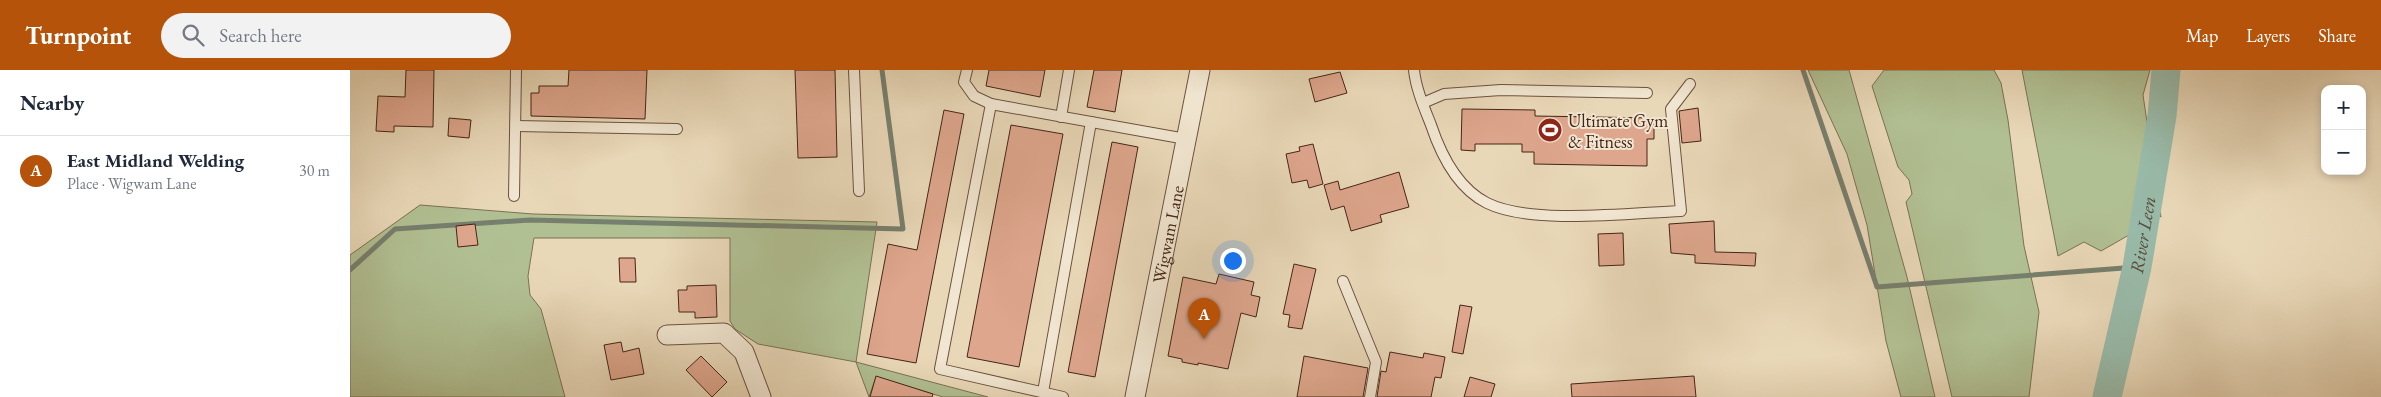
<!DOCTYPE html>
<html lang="en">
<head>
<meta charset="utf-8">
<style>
	:root { --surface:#fff; --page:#f2f2f3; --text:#1f2937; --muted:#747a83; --line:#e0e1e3; --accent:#b45309 }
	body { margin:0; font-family:"EB Garamond",serif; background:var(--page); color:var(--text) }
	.controls { position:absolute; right:15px; top:15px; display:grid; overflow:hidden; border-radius:10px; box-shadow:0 2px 8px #0003 }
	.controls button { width:45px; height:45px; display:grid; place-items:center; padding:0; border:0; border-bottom:1px solid var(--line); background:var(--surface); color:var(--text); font:25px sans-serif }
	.you { position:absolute; left:882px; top:190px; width:18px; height:18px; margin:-12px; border:4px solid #fff; border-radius:50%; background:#1a73e8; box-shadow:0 0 0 8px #1a73e833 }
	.badge { display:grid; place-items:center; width:32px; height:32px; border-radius:50%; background:var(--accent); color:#fff; font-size:16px; font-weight:700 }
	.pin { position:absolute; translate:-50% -41px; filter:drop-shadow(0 1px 2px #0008) }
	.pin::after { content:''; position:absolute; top:26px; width:18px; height:15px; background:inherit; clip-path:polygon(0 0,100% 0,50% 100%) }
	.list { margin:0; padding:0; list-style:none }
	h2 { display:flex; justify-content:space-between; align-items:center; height:65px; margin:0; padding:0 20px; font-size:21px }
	h2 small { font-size:16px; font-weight:400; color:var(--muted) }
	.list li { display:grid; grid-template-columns:32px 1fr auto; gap:15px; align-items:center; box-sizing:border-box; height:70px; padding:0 20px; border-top:1px solid var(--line) }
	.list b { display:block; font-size:19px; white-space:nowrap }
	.list p { margin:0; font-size:16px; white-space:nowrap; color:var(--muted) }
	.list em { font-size:16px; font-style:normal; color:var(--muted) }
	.icon { flex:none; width:28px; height:28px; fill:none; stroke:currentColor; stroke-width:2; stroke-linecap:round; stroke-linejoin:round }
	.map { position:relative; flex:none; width:2031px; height:327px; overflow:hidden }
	header { display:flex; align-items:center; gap:30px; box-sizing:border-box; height:70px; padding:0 25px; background:var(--accent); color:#fff }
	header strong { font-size:24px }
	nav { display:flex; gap:28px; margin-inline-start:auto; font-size:18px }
	.search { width:350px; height:45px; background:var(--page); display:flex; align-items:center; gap:12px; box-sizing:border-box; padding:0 18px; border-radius:28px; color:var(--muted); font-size:19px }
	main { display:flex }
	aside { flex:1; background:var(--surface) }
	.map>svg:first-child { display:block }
	.green { fill:#b1c093; stroke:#7a7254 }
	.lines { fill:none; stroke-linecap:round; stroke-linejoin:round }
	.stream { stroke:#777f6e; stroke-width:5 }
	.river { stroke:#9ba; stroke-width:29 }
	.building { fill:#dea68d; stroke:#442515 }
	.service-casing { stroke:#6d523e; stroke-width:12 }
	.minor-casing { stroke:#6d523e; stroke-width:21 }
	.service { stroke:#f1e6d1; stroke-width:10 }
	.minor { stroke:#f1e6d1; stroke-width:19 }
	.labels { text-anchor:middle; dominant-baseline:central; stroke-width:4; stroke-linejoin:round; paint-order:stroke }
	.poi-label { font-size:18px; fill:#442515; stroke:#f1e6d1; text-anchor:start }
	.street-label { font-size:18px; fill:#442515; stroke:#f1e6d1 }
	.water-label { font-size:19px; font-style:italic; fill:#594a3a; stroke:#f1e6d1 }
</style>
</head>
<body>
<header>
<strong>Turnpoint</strong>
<div class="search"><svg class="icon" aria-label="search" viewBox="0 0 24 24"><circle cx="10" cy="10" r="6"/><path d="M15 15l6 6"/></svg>Search here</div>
<nav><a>Map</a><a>Layers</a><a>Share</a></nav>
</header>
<main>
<aside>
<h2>Nearby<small></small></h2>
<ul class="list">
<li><span class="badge">A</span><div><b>East Midland Welding</b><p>Place · Wigwam Lane</p></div><em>30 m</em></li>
</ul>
</aside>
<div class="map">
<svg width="2031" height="327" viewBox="0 0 2031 327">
	<rect width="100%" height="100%" fill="#e9d8b8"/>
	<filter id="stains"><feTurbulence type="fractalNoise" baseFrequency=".004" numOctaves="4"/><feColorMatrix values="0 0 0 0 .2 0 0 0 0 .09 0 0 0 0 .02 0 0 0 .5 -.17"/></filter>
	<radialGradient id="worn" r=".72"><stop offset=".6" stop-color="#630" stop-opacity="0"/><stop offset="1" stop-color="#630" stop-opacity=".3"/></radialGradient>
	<g class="green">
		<polygon points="1458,0 1499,0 1557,207 1585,327 1551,327 1536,271 1517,155 1497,84"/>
		<polygon points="1534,0 1644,0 1651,13 1658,50 1674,176 1689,242 1679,327 1602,327 1556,132 1562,124 1559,110 1548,97 1522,16"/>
		<polygon points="1672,0 1800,0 1793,25 1811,147 1789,132 1779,165 1751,181 1734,172 1708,186"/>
		<polygon points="70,135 183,144 527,152 506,292 638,327 593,327 526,307 519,327 506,292 408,274 385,259 380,251 380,168 184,168 178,206 180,225 191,239 215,327 0,327 0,185"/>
	</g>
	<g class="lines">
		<g class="stream">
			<polyline points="1453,0 1527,217 1787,197"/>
			<polyline points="0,200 45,159 180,150 553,159 532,0"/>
		</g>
		<path class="river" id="s1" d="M 1757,327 L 1787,197 L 1812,46 L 1816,0"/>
	</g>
	<g class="building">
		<polygon points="56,0 84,0 83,57 44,56 44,62 26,61 28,26 55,27"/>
		<polygon points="219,0 297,0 295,49 181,46 181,23 189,23 189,16 218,16"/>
		<polygon points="445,0 485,0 487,87 448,88"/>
		<polygon points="639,0 695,0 690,27 636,16"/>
		<polygon points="744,0 772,0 765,42 737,37"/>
		<polygon points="990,2 997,23 965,32 959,9"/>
		<polygon points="1348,38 1351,71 1332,73 1329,41"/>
		<polygon points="1112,39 1185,40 1185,46 1304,48 1304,69 1297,69 1297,96 1184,94 1184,82 1172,82 1172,74 1125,74 1125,81 1111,80"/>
		<polygon points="594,40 614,44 566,293 517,284 538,174 567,180"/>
		<polygon points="99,48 121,50 119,68 98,66"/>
		<polygon points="661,55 713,64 669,297 617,287"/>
		<polygon points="762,72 788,77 745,307 718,302"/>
		<polygon points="963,74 973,114 959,118 957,110 942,113 936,84 950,81 949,77"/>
		<polygon points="1049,102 1059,137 1030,145 1032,152 1001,161 994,136 981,140 974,115 988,111 990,120"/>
		<polygon points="1364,151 1365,182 1406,183 1405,196 1345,193 1345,185 1321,183 1319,154"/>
		<polygon points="125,154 128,175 108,177 106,156"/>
		<polygon points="1273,163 1274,195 1249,196 1248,164"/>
		<polygon points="269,188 285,188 286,212 270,212"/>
		<polygon points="944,194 966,199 952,259 938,257 940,245 933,244"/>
		<polygon points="869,204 904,212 901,225 910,227 906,247 891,243 878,299 848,293 848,295 832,292 832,289 818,286 833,207 866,214"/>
		<polygon points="366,215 367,247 345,248 345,242 329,242 328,220 337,220 337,216"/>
		<polygon points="1110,235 1122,237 1113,284 1102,282"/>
		<polygon points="271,272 273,282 289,278 294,304 261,310 254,275"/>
		<polygon points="1040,282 1073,288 1074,283 1095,287 1091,308 1085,307 1081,327 1027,327 1031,301 1036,302"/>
		<polygon points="351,286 377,312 362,327 336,300"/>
		<polygon points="954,286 1018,298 1013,327 947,327"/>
		<polygon points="526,306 583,324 582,327 520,327"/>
		<polygon points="1344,306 1346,327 1222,327 1221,314"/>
		<polygon points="1120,307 1145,314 1141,327 1114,327"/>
	</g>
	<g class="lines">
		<defs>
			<g id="service">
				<polyline points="504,0 509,121"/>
				<polyline points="617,0 614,12 624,26 641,34 836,69"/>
				<path d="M 1064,0 C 1066,19 1074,37 1081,55 C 1091,85 1107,118 1137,133 C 1181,155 1280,143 1331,141 L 1321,39 L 1340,14"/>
				<polyline points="1073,33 1094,24 1151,20 1297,23"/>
				<polyline points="641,34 590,299 713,327"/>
				<polyline points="711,47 719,0"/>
				<polyline points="166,56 327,59"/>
				<polyline points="164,126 166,0"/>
				<polyline points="993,211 1026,292 1020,327"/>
				<polyline points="693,322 741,52"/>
			</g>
			<g id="minor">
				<polyline points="317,265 374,263 394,282 411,327"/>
				<path id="s2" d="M 785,327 L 850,0"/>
			</g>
		</defs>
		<use href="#service" class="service-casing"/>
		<use href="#minor" class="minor-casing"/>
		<use href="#service" class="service"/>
		<use href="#minor" class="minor"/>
	</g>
	<defs>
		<symbol id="stadium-disc" viewBox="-11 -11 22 22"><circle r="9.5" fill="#8f2418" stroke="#f1e6d1"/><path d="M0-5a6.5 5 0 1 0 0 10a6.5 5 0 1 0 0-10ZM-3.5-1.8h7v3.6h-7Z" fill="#fff"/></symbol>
	</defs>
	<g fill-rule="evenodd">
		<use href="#stadium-disc" x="1186" y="46" width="28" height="28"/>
	</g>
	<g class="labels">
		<g class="poi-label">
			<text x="1218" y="50">Ultimate Gym<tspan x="1218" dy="21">&amp; Fitness</tspan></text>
		</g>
		<g class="street-label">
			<text stroke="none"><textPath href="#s2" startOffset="166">Wigwam Lane</textPath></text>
		</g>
		<g class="water-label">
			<text stroke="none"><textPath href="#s1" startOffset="166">River Leen</textPath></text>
		</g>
	</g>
	<rect width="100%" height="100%" filter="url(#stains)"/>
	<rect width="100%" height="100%" fill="url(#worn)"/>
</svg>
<div class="controls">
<button>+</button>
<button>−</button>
</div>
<div class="you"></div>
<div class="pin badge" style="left:854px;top:269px">A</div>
</div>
</main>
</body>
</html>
